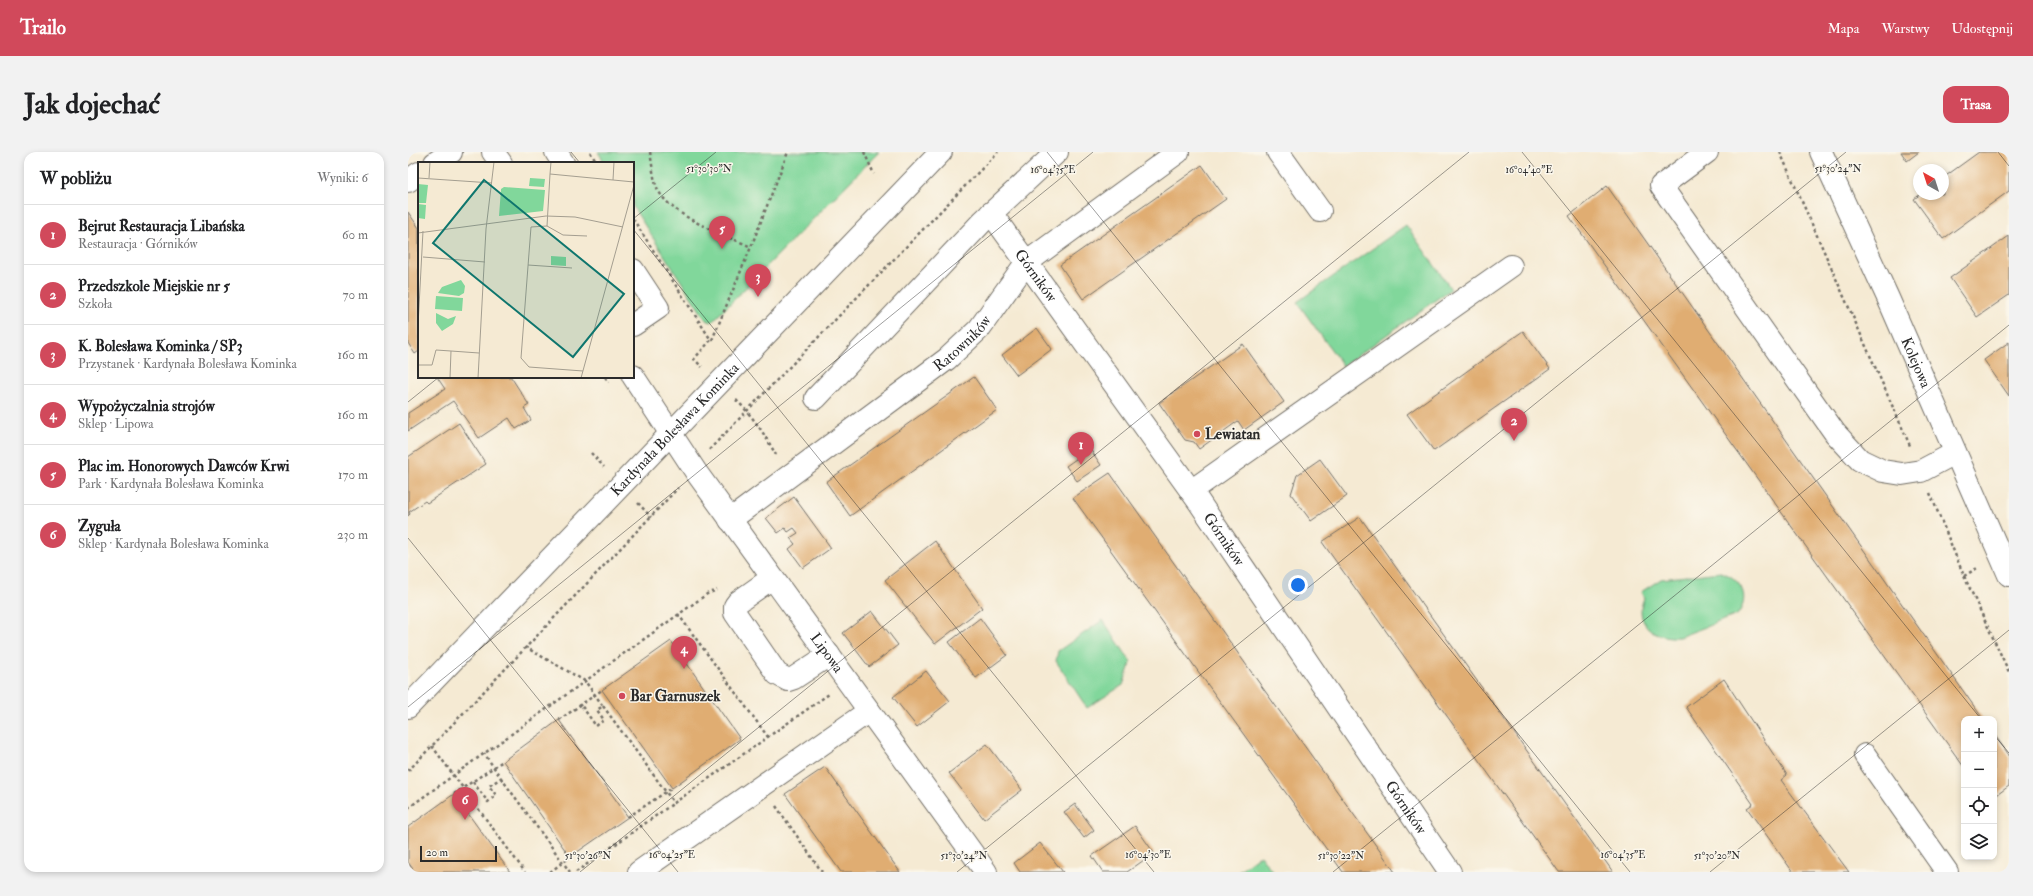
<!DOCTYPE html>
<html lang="pl">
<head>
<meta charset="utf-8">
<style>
	:root { --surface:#fff; --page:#f2f2f2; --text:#202124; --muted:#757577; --line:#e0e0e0; --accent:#d1495b }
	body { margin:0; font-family:"IM FELL Double Pica",serif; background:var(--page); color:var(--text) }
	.controls { position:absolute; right:12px; bottom:12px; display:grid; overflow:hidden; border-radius:8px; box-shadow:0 2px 6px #0003 }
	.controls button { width:36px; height:36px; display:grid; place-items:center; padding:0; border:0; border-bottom:1px solid var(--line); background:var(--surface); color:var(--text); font:20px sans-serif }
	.compass { position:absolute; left:1505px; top:12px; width:36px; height:36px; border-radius:50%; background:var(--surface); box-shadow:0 2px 6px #0003; rotate:321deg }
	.scale { position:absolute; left:12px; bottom:10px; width:77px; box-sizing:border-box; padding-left:4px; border:2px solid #2b2b2b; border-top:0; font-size:11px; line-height:14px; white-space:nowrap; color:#2b2b2b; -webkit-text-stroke:3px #fbf7ec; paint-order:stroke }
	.you { position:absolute; left:890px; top:433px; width:14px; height:14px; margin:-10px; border:3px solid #fff; border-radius:50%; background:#1a73e8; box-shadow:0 0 0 6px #1a73e833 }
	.badge { display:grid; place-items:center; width:26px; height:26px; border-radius:50%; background:var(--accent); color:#fff; font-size:13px; font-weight:700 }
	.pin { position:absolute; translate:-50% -33px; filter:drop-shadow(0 1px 2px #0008) }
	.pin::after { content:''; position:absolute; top:21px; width:14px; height:12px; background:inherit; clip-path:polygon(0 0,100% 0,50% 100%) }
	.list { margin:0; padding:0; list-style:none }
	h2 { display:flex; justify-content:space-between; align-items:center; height:52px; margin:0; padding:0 16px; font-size:17px }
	h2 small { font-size:13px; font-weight:400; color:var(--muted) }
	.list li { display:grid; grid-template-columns:26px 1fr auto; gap:12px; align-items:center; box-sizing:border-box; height:60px; padding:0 16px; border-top:1px solid var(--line) }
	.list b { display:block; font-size:15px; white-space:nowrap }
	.list p { margin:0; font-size:13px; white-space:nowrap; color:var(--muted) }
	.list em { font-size:13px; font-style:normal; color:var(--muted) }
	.icon { flex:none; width:22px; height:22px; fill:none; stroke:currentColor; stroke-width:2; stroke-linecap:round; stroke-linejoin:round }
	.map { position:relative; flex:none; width:1601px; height:720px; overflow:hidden; border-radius:12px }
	header { display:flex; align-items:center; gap:24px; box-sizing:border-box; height:56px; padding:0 20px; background:var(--accent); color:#fff }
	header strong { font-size:19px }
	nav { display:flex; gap:22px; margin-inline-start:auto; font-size:14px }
	.intro { display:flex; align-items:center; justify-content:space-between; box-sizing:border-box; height:96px; padding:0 24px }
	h1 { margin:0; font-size:28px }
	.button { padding:10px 18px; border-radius:12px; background:var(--accent); color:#fff; font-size:14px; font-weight:700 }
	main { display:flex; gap:24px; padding:0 24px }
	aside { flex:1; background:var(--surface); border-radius:12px; box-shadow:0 2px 6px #0003 }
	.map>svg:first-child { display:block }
	.green { fill:#81d79b; stroke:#568163 }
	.building { fill:#e0ad72 }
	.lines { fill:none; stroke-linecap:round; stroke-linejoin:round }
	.minor-casing { stroke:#726e66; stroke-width:24 }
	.path { stroke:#726e66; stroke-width:2.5; stroke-dasharray:3 3; stroke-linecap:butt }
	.minor { stroke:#fff; stroke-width:22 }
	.path-bridge { stroke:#726e66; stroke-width:2.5; stroke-dasharray:3 3; stroke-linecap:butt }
	.ticks { fill:none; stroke:#2b2b2b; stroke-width:1; stroke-opacity:0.45 }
	.poi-dot { fill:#d1495b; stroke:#fbf7ec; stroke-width:1.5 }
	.labels { text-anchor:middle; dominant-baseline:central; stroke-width:3; stroke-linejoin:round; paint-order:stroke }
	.street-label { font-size:15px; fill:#2b2b2b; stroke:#fbf7ec }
	.poi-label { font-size:15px; font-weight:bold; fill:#2b2b2b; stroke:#fbf7ec; text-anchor:start }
	.inset-road { fill:none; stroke:#a49e90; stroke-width:1 }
	.view { fill:#0f766e; fill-opacity:0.15; stroke:#0f766e; stroke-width:2 }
	.inset-edge { fill:none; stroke:#2b2b2b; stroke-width:2 }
	.ticks-label { font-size:10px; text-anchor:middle; fill:#2b2b2b; stroke:#fbf7ec; stroke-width:3; stroke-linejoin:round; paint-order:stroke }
</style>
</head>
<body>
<header>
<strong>Trailo</strong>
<nav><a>Mapa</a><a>Warstwy</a><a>Udostępnij</a></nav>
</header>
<div class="intro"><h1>Jak dojechać</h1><a class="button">Trasa</a></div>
<main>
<aside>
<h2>W pobliżu<small>Wyniki: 6</small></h2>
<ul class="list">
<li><span class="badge">1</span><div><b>Bejrut Restauracja Libańska</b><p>Restauracja · Górników</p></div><em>60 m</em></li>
<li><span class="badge">2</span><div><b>Przedszkole Miejskie nr 5</b><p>Szkoła</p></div><em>70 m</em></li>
<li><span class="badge">3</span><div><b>K. Bolesława Kominka / SP3</b><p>Przystanek · Kardynała Bolesława Kominka</p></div><em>160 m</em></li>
<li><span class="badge">4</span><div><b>Wypożyczalnia strojów</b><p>Sklep · Lipowa</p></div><em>160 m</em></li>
<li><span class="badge">5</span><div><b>Plac im. Honorowych Dawców Krwi</b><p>Park · Kardynała Bolesława Kominka</p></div><em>170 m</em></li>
<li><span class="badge">6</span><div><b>Zyguła</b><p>Sklep · Kardynała Bolesława Kominka</p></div><em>230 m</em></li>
</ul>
</aside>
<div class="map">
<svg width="1601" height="720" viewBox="0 0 1601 720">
	<rect width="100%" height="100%" fill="#fbf7ec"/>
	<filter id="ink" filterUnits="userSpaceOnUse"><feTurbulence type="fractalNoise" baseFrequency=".025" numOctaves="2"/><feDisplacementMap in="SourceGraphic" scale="8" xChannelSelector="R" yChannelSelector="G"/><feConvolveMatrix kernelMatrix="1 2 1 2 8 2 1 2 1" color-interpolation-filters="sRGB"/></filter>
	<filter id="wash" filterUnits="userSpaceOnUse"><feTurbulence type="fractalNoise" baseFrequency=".012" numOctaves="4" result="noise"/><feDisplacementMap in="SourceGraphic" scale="16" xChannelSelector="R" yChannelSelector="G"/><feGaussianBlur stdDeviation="0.9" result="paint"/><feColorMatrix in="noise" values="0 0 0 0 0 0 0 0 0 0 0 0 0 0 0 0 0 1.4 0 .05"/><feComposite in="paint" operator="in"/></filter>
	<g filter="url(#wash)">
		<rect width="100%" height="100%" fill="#f5ead3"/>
		<g class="green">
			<polygon points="190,0 471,0 304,170 298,168 225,55 225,11 197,11"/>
			<polygon points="998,73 1043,137 935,214 889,150"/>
			<path d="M 1312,420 C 1332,425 1344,445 1329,463 L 1271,485 C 1247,487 1225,472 1236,446 L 1233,440 L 1253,427 Z"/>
			<polygon points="695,468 723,510 715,533 679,556 648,509 650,499"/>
			<polygon points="852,703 865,720 829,720"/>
		</g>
		<g id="blocks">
			<g class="building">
				<polygon points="1493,0 1511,0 1499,9"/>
				<polygon points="1571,0 1601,0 1601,39 1535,87 1506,47 1513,42 1535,42 1535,26"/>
				<polygon points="794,13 818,47 675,147 652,113"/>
				<polygon points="1199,34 1575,567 1556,567 1556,615 1161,64"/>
				<polygon points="0,60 11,76 11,199 7,202 0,191"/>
				<polygon points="1601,84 1601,143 1569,165 1542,126"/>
				<polygon points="629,176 644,197 609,223 594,203"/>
				<polygon points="1115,179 1142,217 1026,299 999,262"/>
				<polygon points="1601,190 1601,244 1576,208"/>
				<polygon points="835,192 876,250 836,278 830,269 791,297 786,290 777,288 751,251"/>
				<polygon points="29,225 103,225 121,253 116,256 123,268 108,277 101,266 71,286 45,249 0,279 0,261 37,237"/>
				<polygon points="566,225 589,258 442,364 418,330"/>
				<polygon points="51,271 78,312 19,351 17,349 1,360 2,362 0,364 0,305"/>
				<polygon points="682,297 693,313 669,329 658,314"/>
				<polygon points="912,307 939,344 903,369 883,342 889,323"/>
				<polygon points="702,321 844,521 987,720 935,720 665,346"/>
				<polygon points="386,345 423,396 395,416 381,397 387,392 382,386 390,381 386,376 380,380 377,376 370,381 358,366"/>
				<polygon points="952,365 1139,627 1205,720 1151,720 914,390"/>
				<polygon points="527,389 574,456 527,492 477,428"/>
				<polygon points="464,459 490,493 461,515 435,481"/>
				<polygon points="572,466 599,503 568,526 541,490"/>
				<polygon points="263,489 332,587 264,636 194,538"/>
				<polygon points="518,519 542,549 509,575 485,545"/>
				<polygon points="1316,527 1379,623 1373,628 1441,720 1385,720 1339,656 1345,652 1278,555"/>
				<polygon points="151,568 220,665 162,705 95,609"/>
				<polygon points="1586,582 1601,603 1601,634 1586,645"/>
				<polygon points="579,592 614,638 576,667 541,621"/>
				<polygon points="417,615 492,720 433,720 377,642"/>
				<polygon points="46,642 102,720 7,720 0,710 0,675"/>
				<polygon points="667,652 686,678 676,686 656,660"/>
				<polygon points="727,674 746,701 719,720 695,720 684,704"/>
				<polygon points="632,691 655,720 612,720 606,711"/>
			</g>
		</g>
	</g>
	<g filter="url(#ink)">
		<use href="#blocks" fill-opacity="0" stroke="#726e66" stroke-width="1"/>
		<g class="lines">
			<defs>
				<g id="minor">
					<polyline points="85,0 93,11"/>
					<polyline points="148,0 155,11"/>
					<polyline points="870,0 912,59"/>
					<polyline points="1299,0 1253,34 1427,281 1452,308 1475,319 1494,322 1513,319 1547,301"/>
					<path id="s1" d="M 1413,0 L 1480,146 L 1601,423"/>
					<polyline points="27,11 43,0"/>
					<polyline points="0,29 11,21"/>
					<path id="s2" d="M 583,61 L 791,350 L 1042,720"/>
					<polyline points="225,118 250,156 225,173"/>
					<path id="s3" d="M 225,224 L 288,320 L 578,720"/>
					<polyline points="408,246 575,69 649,0"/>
					<polyline points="783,339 1103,114"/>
					<path id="s4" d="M 322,368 L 539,207 L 571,177 L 618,111 L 770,0"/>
					<polyline points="364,426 330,450 327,454 327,461 369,522 380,528 386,526 421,503"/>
					<path id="s5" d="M 0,555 L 533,0"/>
					<polyline points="1457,603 1539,720"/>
					<polyline points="231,720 461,559"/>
				</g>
			</defs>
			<use href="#minor" class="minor-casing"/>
			<g class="path">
				<polyline points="182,0 189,11"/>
				<path d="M 242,0 C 244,11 245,23 248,33 C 258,64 316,82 343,95"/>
				<polyline points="456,0 466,22"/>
				<polyline points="1372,0 1503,296"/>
				<polyline points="225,67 303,188 286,207 294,215"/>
				<polyline points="304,188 343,95 380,0"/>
				<polyline points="197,225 201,230"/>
				<path d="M 328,248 C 345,264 357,283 368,303"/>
				<polyline points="301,298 590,0"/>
				<polyline points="183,301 196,315"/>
				<polyline points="1522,341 1556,424 1601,520"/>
				<polyline points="230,351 243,365"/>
				<polyline points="1556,424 1571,415"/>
				<polyline points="270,462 360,585"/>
				<polyline points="117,495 177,529 195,554 189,558 196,568 188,574 173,553"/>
				<polyline points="195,554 266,651 421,542"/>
				<polyline points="24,594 117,720"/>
				<polyline points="0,619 270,336"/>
				<polyline points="93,626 162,720"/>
				<polyline points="65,630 80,650 88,643 81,634 93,626 76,601"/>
				<polyline points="368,654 414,720"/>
				<polyline points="0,656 299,442 309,438"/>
				<polyline points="0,714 4,720"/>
				<polyline points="168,720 266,651"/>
			</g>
			<use href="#minor" class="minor"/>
			<g class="path-bridge">
				<polyline points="151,568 194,538"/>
				<polyline points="46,642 95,609"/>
				<polyline points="220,665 264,636"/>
				<polyline points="142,720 162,705"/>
			</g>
		</g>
	</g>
	<path class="ticks" d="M 163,0 L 172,11M 639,0 L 1222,720M 1114,0 L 1573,567M 1590,0 L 1601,14M 225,67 L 308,0M 225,77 L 746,720M 0,250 L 31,225M 0,386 L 270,720M 0,555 L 685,0M 1586,583 L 1601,601M 172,720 L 1061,0M 549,720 L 1438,0M 925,720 L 1601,173M 1302,720 L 1601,478"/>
	<g class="poi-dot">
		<circle cx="789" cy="282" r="4"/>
		<circle cx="214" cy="544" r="4"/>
	</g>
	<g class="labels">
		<g class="street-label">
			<text stroke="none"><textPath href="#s2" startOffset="77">Górników</textPath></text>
			<text stroke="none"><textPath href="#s4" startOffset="292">Ratowników</textPath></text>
			<text stroke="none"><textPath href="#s1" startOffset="231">Kolejowa</textPath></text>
			<text stroke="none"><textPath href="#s5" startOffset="385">Kardynała Bolesława Kominka</textPath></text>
			<text stroke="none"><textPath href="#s2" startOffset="401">Górników</textPath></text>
			<text stroke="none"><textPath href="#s3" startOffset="338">Lipowa</textPath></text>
			<text stroke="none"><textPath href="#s2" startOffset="725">Górników</textPath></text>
		</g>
		<g class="poi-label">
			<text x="797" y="282">Lewiatan</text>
			<text x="222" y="544">Bar Garnuszek</text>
		</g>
	</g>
	<g transform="translate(10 10)">
		<rect width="216" height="216" fill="#f5ead3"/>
		<path d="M 112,16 L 127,17 L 126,25 L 111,24 ZM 0,22 L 10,23 L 8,41 L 0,41 ZM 86,25 L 127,28 L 125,49 L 81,54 L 83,27 ZM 0,42 L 8,43 L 7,57 L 0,56 ZM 133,94 L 148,95 L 148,104 L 133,103 ZM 43,118 L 47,124 L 46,131 L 41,134 L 20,131 L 24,125 ZM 18,134 L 45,136 L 44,149 L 17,147 ZM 18,151 L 30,157 L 38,154 L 35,162 L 24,169 L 18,161 Z" fill="#81d79b"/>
		<path class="inset-road" d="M 133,0 L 132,12 L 216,20M 0,16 L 74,21M 11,16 L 12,0M 195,18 L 196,0M 129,64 L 132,12M 0,71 L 128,54 L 157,55 L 205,65M 5,95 L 67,100M 110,103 L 154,106M 0,164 L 5,69M 0,203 L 14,203 L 18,188 L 33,189M 165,209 L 111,205 L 103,196 L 113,65 L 129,64 L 145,73 L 169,74M 32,216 L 33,189 L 61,191M 60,216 L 68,67 L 76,0M 163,216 L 216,23"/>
		<path class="view" d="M 66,18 L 206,132 L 155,195 L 15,81 Z"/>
		<rect width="216" height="216" class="inset-edge"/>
	</g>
	<g class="ticks-label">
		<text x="301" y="20">51°30'30"N</text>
		<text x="1430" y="20">51°30'24"N</text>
		<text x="1121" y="21">16°04'40"E</text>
		<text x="645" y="21">16°04'35"E</text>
		<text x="264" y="706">16°04'25"E</text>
		<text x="740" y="706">16°04'30"E</text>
		<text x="1215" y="706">16°04'35"E</text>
		<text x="180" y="707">51°30'26"N</text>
		<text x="556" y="707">51°30'24"N</text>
		<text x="933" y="707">51°30'22"N</text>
		<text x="1309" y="707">51°30'20"N</text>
	</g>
</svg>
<div class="controls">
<button>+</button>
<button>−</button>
<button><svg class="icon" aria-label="locate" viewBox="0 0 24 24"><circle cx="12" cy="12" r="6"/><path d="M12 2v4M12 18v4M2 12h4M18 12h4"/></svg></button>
<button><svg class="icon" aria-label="layers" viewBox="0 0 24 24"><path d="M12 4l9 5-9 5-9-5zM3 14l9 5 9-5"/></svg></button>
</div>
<svg class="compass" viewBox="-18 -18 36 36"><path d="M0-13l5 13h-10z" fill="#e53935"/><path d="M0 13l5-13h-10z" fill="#757577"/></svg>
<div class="scale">20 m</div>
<div class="you"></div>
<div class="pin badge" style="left:673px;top:313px">1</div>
<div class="pin badge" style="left:1106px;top:289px">2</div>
<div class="pin badge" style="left:350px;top:145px">3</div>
<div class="pin badge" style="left:276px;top:517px">4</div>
<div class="pin badge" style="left:314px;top:97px">5</div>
<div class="pin badge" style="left:57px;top:668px">6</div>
</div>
</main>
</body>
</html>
